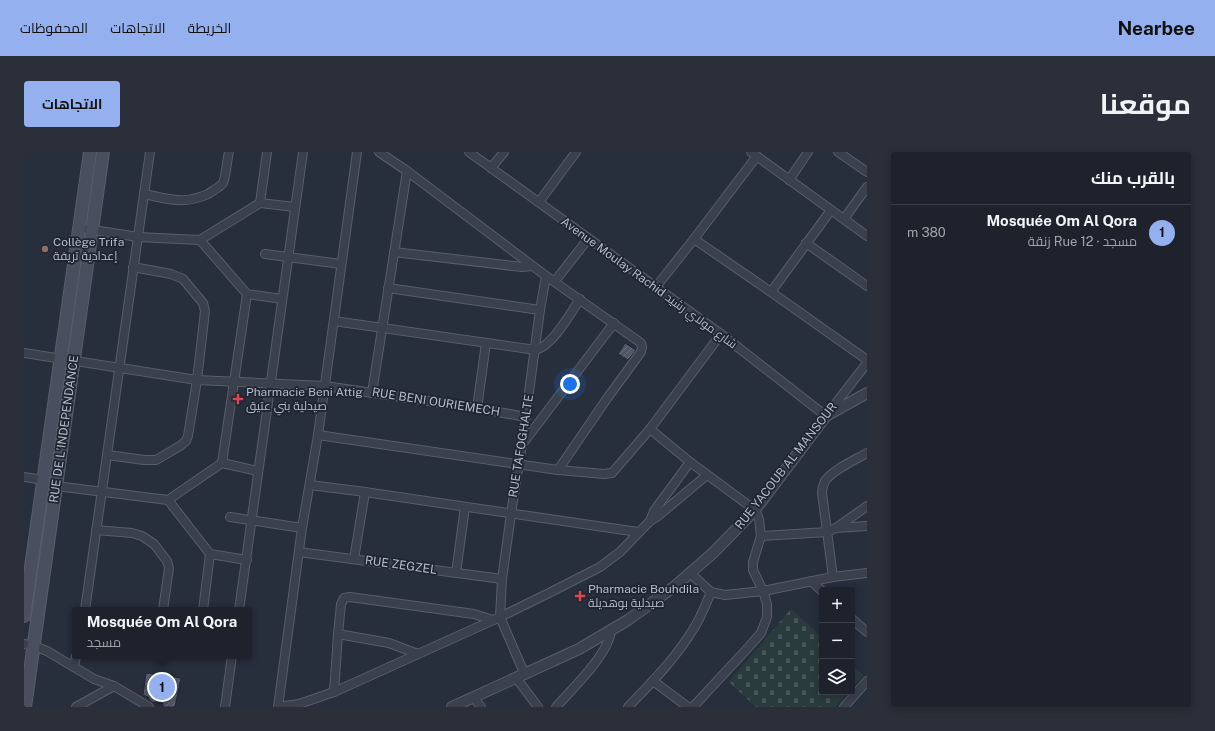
<!DOCTYPE html>
<html lang="ar">
<head>
<meta charset="utf-8">
<style>
	:root { --surface:#1d222d; --page:#2a2f39; --text:#f1f3f6; --muted:#a0a4aa; --line:#3b3f49; --accent:#95b0ee }
	body { margin:0; font-family:"Public Sans",Cairo,sans-serif; background:var(--page); color:var(--text); direction:rtl }
	.controls { position:absolute; right:12px; bottom:12px; display:grid; overflow:hidden; border-radius:4px; box-shadow:0 2px 10px #0003 }
	.controls button { width:36px; height:36px; display:grid; place-items:center; padding:0; border:0; border-bottom:1px solid var(--line); background:var(--surface); color:var(--text); font:20px sans-serif }
	.you { position:absolute; left:546px; top:232px; width:14px; height:14px; margin:-10px; border:3px solid #fff; border-radius:50%; background:#1a73e8; box-shadow:0 0 0 6px #1a73e833 }
	.badge { display:grid; place-items:center; width:26px; height:26px; border-radius:50%; background:var(--accent); color:#111; font-size:13px; font-weight:700 }
	.pin { position:absolute; translate:-50% -50%; border:2px solid #fff; box-shadow:0 1px 4px #0006 }
	.popup { position:absolute; left:48px; top:455px; width:180px; height:52px; box-sizing:border-box; display:grid; place-content:center; border-radius:4px; background:var(--surface); filter:drop-shadow(0 1px 3px #0005); font-size:13px; white-space:nowrap; color:var(--muted) }
	.popup b { font-size:15px; color:var(--text) }
	.popup::after { content:''; position:absolute; left:50%; top:100%; margin-left:-8px; border:8px solid transparent; border-top-color:var(--surface) }
	.list { margin:0; padding:0; list-style:none }
	h2 { display:flex; justify-content:space-between; align-items:center; height:52px; margin:0; padding:0 16px; font-size:17px }
	h2 small { font-size:13px; font-weight:400; color:var(--muted) }
	.list li { display:grid; grid-template-columns:26px 1fr auto; gap:12px; align-items:center; box-sizing:border-box; height:56px; padding:0 16px; border-top:1px solid var(--line) }
	.list b { display:block; font-size:15px; white-space:nowrap }
	.list p { margin:0; font-size:13px; white-space:nowrap; color:var(--muted) }
	.list em { font-size:13px; font-style:normal; color:var(--muted) }
	.icon { flex:none; width:22px; height:22px; fill:none; stroke:currentColor; stroke-width:2; stroke-linecap:round; stroke-linejoin:round }
	.map { position:relative; flex:none; width:843px; height:555px; overflow:hidden; direction:ltr; border-radius:4px }
	header { display:flex; align-items:center; gap:24px; box-sizing:border-box; height:56px; padding:0 20px; background:var(--accent); color:#111 }
	header strong { font-size:19px }
	nav { display:flex; gap:22px; margin-inline-start:auto; font-size:14px }
	.intro { display:flex; align-items:center; justify-content:space-between; box-sizing:border-box; height:96px; padding:0 24px }
	h1 { margin:0; font-size:28px }
	.button { padding:10px 18px; border-radius:4px; background:var(--accent); color:#111; font-size:14px; font-weight:700 }
	main { display:flex; gap:24px; padding:0 24px }
	aside { flex:1; background:var(--surface); border-radius:4px; box-shadow:0 2px 10px #0003 }
	.map>svg:first-child { display:block }
	.cemetery { fill:url(#cemetery-stones) }
	.building { fill:url(#building-hatch); stroke:#212734 }
	.lines { fill:none; stroke-linecap:round; stroke-linejoin:round }
	.minor-casing { stroke:#585e6a; stroke-width:10 }
	.tertiary-casing { stroke:#585e6a; stroke-width:12 }
	.secondary-casing { stroke:#585e6a; stroke-width:14 }
	.minor { stroke:#3a404c; stroke-width:8 }
	.tertiary { stroke:#3a404c; stroke-width:10 }
	.secondary { stroke:#494f5f; stroke-width:12 }
	.education-dot { fill:#8d6e63; stroke:#1f2532; stroke-width:1.5 }
	.health-dot { fill:#e0444e; stroke:#1f2532; stroke-width:1.5 }
	.labels { text-anchor:middle; dominant-baseline:central; stroke-width:3.5; stroke-linejoin:round; paint-order:stroke }
	.poi-label { font-size:12px; fill:#b6bcc7; stroke:#1f2532; text-anchor:start }
	.street-label { font-size:12px; fill:#b6bcc7; stroke:#1f2532 }
</style>
</head>
<body>
<header>
<strong>Nearbee</strong>
<nav><a>الخريطة</a><a>الاتجاهات</a><a>المحفوظات</a></nav>
</header>
<div class="intro"><h1>موقعنا</h1><a class="button">الاتجاهات</a></div>
<main>
<aside>
<h2>بالقرب منك<small></small></h2>
<ul class="list">
<li><span class="badge">1</span><div><b>Mosquée Om Al Qora</b><p>مسجد · Rue 12 زنقة</p></div><em>380 m</em></li>
</ul>
</aside>
<div class="map">
<svg width="843" height="555" viewBox="0 0 843 555">
	<defs>
		<pattern id="cemetery-stones" width="16" height="16" patternUnits="userSpaceOnUse"><rect width="16" height="16" fill="#2a3b3e"/><path d="M2 7V4a2 2 0 0 1 4 0v3zM10 15v-3a2 2 0 0 1 4 0v3z" fill="#475558"/></pattern>
		<pattern id="building-hatch" width="6" height="6" patternUnits="userSpaceOnUse"><rect width="6" height="6" fill="#505767"/><path d="M-1 1l2-2M0 6l6-6M5 7l2-2" fill="none" stroke="#676d7b"/></pattern>
	</defs>
	<rect width="100%" height="100%" fill="#272e3c"/>
	<g class="cemetery">
		<polygon points="767,457 798,485 798,540 824,540 811,555 732,555 705,530"/>
		<polygon points="828,513 839,523 828,536"/>
	</g>
	<g class="building">
		<polygon points="601,191 612,198 604,208 594,202"/>
		<polygon points="122,521 157,526 151,555 139,555 139,551 127,550 124,545 119,543"/>
	</g>
	<g class="lines">
		<defs>
			<g id="minor">
				<polyline points="333,0 294,283 278,376 254,555 275,552 310,540 476,465 525,441 576,415 596,400 626,369 634,364 683,323"/>
				<polyline points="355,0 383,19 522,124 617,191 618,195 617,200 584,245 534,318"/>
				<polyline points="445,0 697,182 802,264 843,211"/>
				<polyline points="727,0 843,84"/>
				<polyline points="814,0 843,20"/>
				<polyline points="467,16 480,0"/>
				<polyline points="765,28 784,0"/>
				<path d="M 120,42 C 145,47 159,53 184,42 C 188,39 196,35 199,31 C 202,24 203,8 205,0"/>
				<polyline points="515,50 552,0"/>
				<polyline points="236,51 243,0"/>
				<polyline points="820,67 843,35"/>
				<polyline points="63,77 114,85 176,88"/>
				<polyline points="670,87 733,4"/>
				<polyline points="782,91 843,134"/>
				<polyline points="370,100 498,115 509,114"/>
				<polyline points="241,102 317,112"/>
				<polyline points="531,129 564,87"/>
				<polyline points="364,136 516,158"/>
				<polyline points="631,136 670,87 747,140 807,58"/>
				<polyline points="747,140 843,208"/>
				<polyline points="258,147 223,142 176,88 236,51 271,55"/>
				<path d="M 310,169 L 512,198 C 529,193 546,162 556,147"/>
				<polyline points="0,201 173,228 301,234 453,256 502,265"/>
				<polyline points="348,241 383,19"/>
				<polyline points="453,256 462,191"/>
				<polyline points="626,277 666,310 731,358 735,367 737,384 729,410 729,418 739,439 743,452 743,465 737,481 721,499 669,555"/>
				<polyline points="294,283 534,318 580,322 588,321 626,277 697,182"/>
				<polyline points="500,290 590,171"/>
				<polyline points="83,303 120,308 132,308 156,294 162,289 164,284 173,228 181,159 179,151 159,127 147,122 109,115"/>
				<polyline points="198,311 223,142"/>
				<polyline points="0,325 20,328"/>
				<polyline points="286,333 341,340 614,380"/>
				<polyline points="32,334 144,348"/>
				<polyline points="206,365 278,376"/>
				<polyline points="626,369 630,359 666,310"/>
				<polyline points="812,376 843,374"/>
				<polyline points="72,378 108,381 118,384 130,392 143,409 145,416 139,458"/>
				<polyline points="737,384 803,380 812,376 843,354"/>
				<polyline points="275,400 478,427"/>
				<polyline points="330,407 341,340"/>
				<polyline points="223,408 186,402 144,348 198,311 234,319"/>
				<polyline points="432,421 441,355"/>
				<polyline points="667,422 687,440 701,443 739,439 809,425 843,421"/>
				<path d="M 809,425 L 798,341 C 798,337 799,333 801,329 C 808,318 831,308 843,301"/>
				<polyline points="787,429 798,439"/>
				<polyline points="61,458 126,0"/>
				<polyline points="179,458 186,402"/>
				<polyline points="215,458 279,0"/>
				<polyline points="828,467 843,480"/>
				<polyline points="314,482 365,491 394,502"/>
				<polyline points="0,492 10,494 23,499 70,527 90,534 125,555"/>
				<polyline points="50,515 52,504"/>
				<polyline points="501,523 476,465 478,427 487,362 498,292 516,158 522,124"/>
				<polyline points="493,527 514,555"/>
				<polyline points="629,529 664,555"/>
				<polyline points="310,540 314,482 317,452 320,446 326,445 450,462 469,468"/>
				<polyline points="450,546 457,555"/>
				<polyline points="52,555 90,534"/>
				<polyline points="201,555 208,504"/>
				<path d="M 532,555 C 548,537 584,503 587,479"/>
				<path d="M 604,555 C 628,530 652,506 670,476 C 677,465 682,452 687,440"/>
				<polyline points="820,555 843,529"/>
			</g>
			<polyline id="tertiary" points="428,555 555,497 604,468 651,434 689,401 731,358 802,264 843,241"/>
			<g id="secondary">
				<polyline points="0,464 66,0"/>
				<polyline points="1,555 79,0"/>
			</g>
		</defs>
		<use href="#minor" class="minor-casing"/>
		<use href="#tertiary" class="tertiary-casing"/>
		<use href="#secondary" class="secondary-casing"/>
		<use href="#minor" class="minor"/>
		<use href="#tertiary" class="tertiary"/>
		<use href="#secondary" class="secondary"/>
	</g>
	<circle class="education-dot" cx="21" cy="97" r="4"/>
	<g class="health-dot">
		<path d="M212 241h4v4h4v4h-4v4h-4v-4h-4v-4h4z"/>
		<path d="M554 438h4v4h4v4h-4v4h-4v-4h-4v-4h4z"/>
	</g>
	<g class="labels">
		<g class="poi-label">
			<text x="29" y="90">Collège Trifa<tspan x="29" dy="14">إعدادية تريفة</tspan></text>
			<text x="222" y="240">Pharmacie Beni Attig<tspan x="222" dy="14">صيدلية بني عتيق</tspan></text>
			<text x="564" y="437">Pharmacie Bouhdila<tspan x="564" dy="14">صيدلية بوهديلة</tspan></text>
		</g>
		<g class="street-label">
			<text transform="translate(625 131) rotate(36)">Avenue Moulay Rachid شارع مولاي رشيد</text>
			<text transform="translate(412 250) rotate(9)">RUE BENI OURIEMECH</text>
			<text transform="translate(40 277) rotate(-82)">RUE DE L'INDEPENDANCE</text>
			<text transform="translate(497 294) rotate(-81)">RUE TAFOGHALTE</text>
			<text transform="translate(762 314) rotate(-52)">RUE YACOUB AL MANSOUR</text>
			<text transform="translate(377 413) rotate(8)">RUE ZEGZEL</text>
		</g>
	</g>
</svg>
<div class="controls">
<button>+</button>
<button>−</button>
<button><svg class="icon" aria-label="layers" viewBox="0 0 24 24"><path d="M12 4l9 5-9 5-9-5zM3 14l9 5 9-5"/></svg></button>
</div>
<div class="you"></div>
<div class="pin badge" style="left:138px;top:535px">1</div>
<div class="popup"><b>Mosquée Om Al Qora</b>مسجد</div>
</div>
</main>
</body>
</html>
